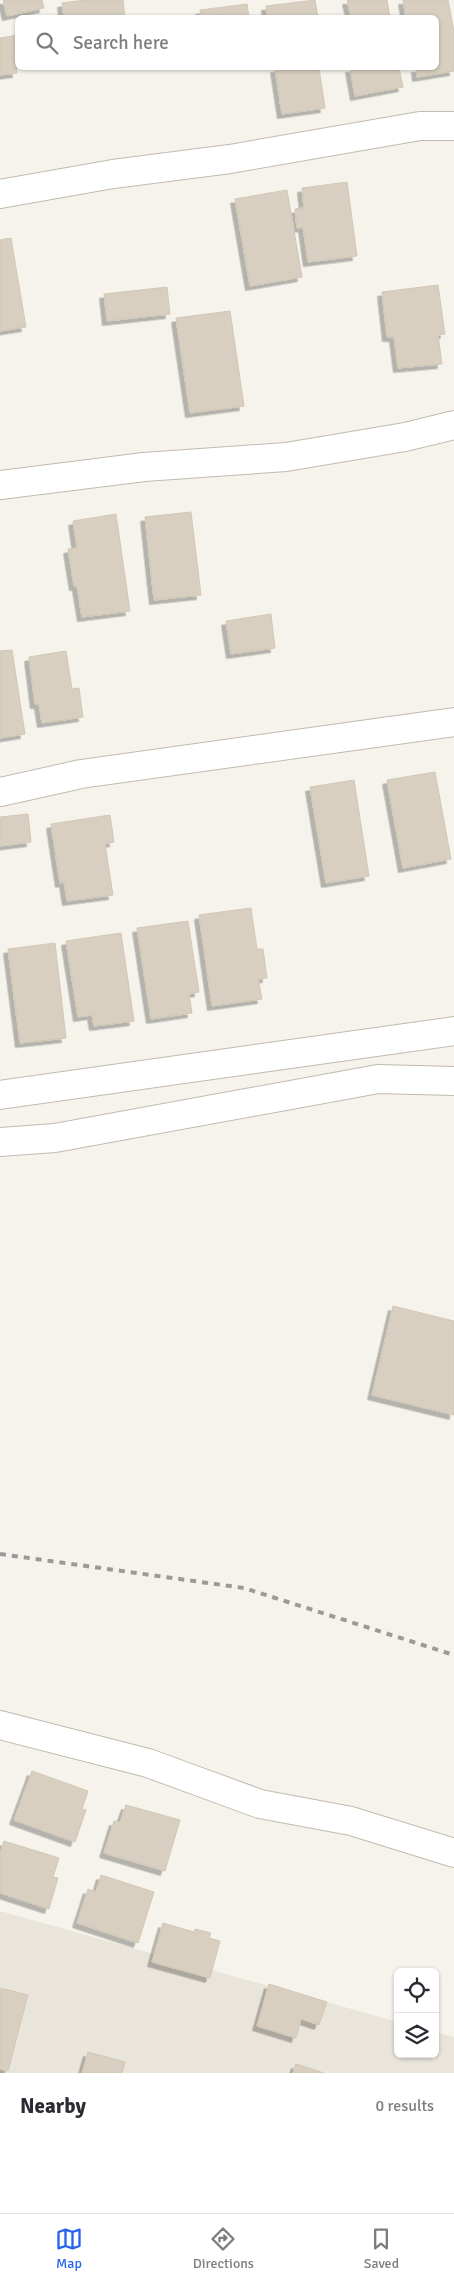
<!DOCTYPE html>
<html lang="en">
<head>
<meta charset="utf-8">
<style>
	:root { --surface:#fff; --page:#f2f2f3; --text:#2b2b33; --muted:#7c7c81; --line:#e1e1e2; --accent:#2563eb }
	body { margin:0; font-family:Signika,sans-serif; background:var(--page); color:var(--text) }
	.controls { position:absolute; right:15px; bottom:15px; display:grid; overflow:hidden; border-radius:8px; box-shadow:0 1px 4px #0004 }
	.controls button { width:45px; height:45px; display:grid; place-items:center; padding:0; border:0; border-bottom:1px solid var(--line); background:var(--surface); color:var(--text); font:25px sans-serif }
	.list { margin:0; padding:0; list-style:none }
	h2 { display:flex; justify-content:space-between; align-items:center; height:65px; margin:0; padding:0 20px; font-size:21px }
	h2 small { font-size:16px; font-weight:400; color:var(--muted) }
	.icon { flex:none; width:28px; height:28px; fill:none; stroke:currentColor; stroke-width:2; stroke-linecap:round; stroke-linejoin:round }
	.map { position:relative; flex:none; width:454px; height:2073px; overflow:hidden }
	.search { position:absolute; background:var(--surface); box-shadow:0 1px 4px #0004; left:15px; right:15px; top:15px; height:55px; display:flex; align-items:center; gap:12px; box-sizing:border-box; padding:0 18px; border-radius:8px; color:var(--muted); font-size:19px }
	.sheet { height:140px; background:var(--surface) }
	nav { display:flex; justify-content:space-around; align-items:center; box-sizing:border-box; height:70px; border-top:1px solid var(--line); background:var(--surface); font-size:14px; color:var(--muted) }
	nav a { display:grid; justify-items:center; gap:2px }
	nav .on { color:var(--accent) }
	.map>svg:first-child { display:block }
	.residential { fill:#eae5da }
	.building { fill:#d8cfc1; stroke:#d3c7b4; filter:url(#shadow) }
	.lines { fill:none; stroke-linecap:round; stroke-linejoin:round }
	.street-casing { stroke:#c2bbae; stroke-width:30 }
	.street { stroke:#fff; stroke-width:28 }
	.rail { stroke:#9a9a9a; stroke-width:4; stroke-dasharray:6 6; stroke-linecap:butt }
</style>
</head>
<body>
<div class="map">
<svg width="454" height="2073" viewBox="0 0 454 2073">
	<defs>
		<filter id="shadow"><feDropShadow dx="-4.5" dy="4.5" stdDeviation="0" flood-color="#0004"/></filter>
	</defs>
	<rect width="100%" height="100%" fill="#f6f3ec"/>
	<polygon class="residential" points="0,1911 398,2022 398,2054 435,2054 435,2032 454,2037 454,2073 0,2073"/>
	<g class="building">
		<polygon points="3,0 42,0 44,8 7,16"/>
		<polygon points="85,0 123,0 125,18 64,18 62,3"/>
		<polygon points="315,0 318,18 267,18 266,6"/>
		<polygon points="347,0 387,0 390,18 351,18"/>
		<polygon points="403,0 448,0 454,32 454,71 417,77 416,68 436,68 436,18 406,18"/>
		<polygon points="247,4 249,18 201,18 200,10"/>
		<polygon points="18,35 18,59 15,60 17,73 0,75 0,38"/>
		<polygon points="275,68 319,68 325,108 282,114"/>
		<polygon points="350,68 399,68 403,87 355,96"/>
		<polygon points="347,182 357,256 308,262 303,227 297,228 295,209 304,208 302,188"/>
		<polygon points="287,190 302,277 250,286 235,199"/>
		<polygon points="11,238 26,327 0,331 0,240"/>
		<polygon points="438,285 445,334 438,335 442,364 398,368 394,337 387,337 382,292"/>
		<polygon points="167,287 170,314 107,321 104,294"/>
		<polygon points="230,311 244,406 190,413 176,318"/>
		<polygon points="191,512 201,595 154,600 145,517"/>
		<polygon points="116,514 130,611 82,617 77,586 74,586 68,549 77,548 73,521"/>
		<polygon points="271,614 275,648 231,654 226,621"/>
		<polygon points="12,650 25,734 0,738 0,651"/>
		<polygon points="66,651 72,689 79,688 83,717 42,723 39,704 35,704 29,657"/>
		<polygon points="435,772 451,859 403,868 387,780"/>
		<polygon points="354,780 369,876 326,883 310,787"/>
		<polygon points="28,814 31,842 0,846 0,817"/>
		<polygon points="110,815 114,842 105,844 113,895 67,901 64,882 60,883 51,824"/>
		<polygon points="251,908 257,949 263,949 267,978 258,979 262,999 212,1006 199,915"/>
		<polygon points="188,921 199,992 189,994 192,1013 151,1019 137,928"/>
		<polygon points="121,933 134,1021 94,1026 92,1015 78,1017 66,941"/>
		<polygon points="55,943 66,1038 20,1043 8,949"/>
		<polygon points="393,1306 454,1321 454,1415 372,1395"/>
		<polygon points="32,1771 88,1791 82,1809 86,1810 75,1842 14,1820"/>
		<polygon points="126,1805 180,1820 165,1871 104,1853 114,1821 120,1822"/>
		<polygon points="4,1841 59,1858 53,1877 58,1878 49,1909 0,1893 0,1854"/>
		<polygon points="101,1875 154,1892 138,1943 77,1923 88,1889 96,1892"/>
		<polygon points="163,1923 194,1932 195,1929 211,1933 209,1938 220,1941 210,1978 152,1962"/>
		<polygon points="269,1984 327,2002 319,2025 301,2019 296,2038 257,2026"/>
		<polygon points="0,1988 28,1995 8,2071 0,2069"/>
		<polygon points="88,2052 125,2062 122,2073 82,2073"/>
		<polygon points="296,2064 324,2073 293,2073"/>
	</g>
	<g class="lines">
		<defs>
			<g id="street">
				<polyline points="0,194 113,174 230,159 420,126 454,126"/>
				<polyline points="0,485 144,467 286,457 405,437 454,425"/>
				<polyline points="0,792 81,774 454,722"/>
				<polyline points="0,1095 454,1031"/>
				<polyline points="0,1142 55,1138 378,1079 454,1081"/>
				<polyline points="0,1725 148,1763 260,1804 351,1821 454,1853"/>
			</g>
		</defs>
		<use href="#street" class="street-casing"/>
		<use href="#street" class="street"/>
		<polyline class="rail" points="0,1554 244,1588 454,1655"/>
	</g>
</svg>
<div class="controls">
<button><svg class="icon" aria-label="locate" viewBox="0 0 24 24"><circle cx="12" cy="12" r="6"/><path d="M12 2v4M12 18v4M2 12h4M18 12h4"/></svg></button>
<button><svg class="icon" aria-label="layers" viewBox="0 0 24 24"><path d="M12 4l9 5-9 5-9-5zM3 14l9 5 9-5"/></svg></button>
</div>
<div class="search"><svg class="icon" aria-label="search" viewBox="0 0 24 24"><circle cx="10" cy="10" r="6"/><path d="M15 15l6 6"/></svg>Search here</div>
</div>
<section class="sheet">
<h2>Nearby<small>0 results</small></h2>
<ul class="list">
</ul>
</section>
<nav>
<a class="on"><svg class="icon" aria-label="map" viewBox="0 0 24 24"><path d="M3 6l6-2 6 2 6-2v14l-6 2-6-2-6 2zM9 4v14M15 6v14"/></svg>Map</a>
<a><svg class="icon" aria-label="directions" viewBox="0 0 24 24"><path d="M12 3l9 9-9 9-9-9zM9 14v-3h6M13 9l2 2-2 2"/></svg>Directions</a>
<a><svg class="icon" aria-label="saved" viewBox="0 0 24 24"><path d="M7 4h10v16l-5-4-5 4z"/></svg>Saved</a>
</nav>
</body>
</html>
